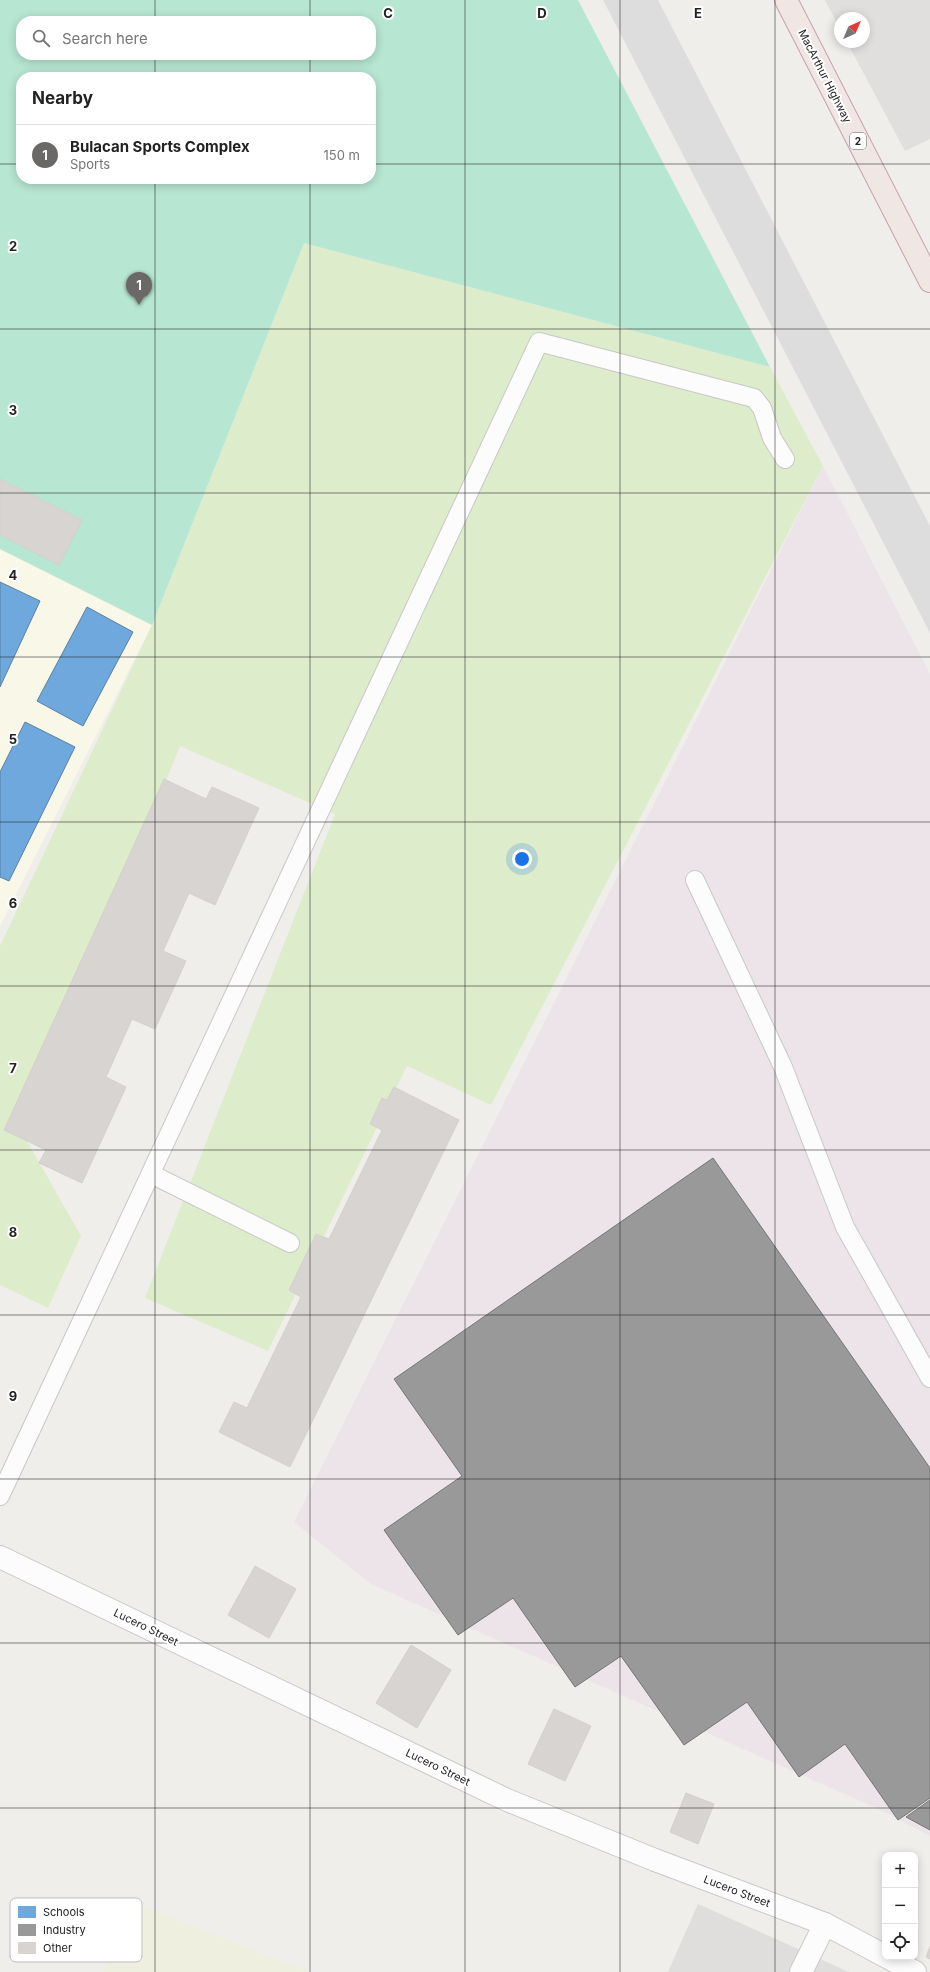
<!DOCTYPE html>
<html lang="en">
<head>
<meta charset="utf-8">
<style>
	:root { --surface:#fff; --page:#f2f2f2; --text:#222; --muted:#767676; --line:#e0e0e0; --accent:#6a6968 }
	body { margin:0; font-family:Inter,sans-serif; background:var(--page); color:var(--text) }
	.controls { position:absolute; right:12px; bottom:12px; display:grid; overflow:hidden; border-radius:8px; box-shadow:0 2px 10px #0003 }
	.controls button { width:36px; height:36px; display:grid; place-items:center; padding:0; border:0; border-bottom:1px solid var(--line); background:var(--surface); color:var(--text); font:20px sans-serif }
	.compass { position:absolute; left:834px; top:12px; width:36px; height:36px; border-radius:50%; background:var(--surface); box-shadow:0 2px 10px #0003; rotate:44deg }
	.you { position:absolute; left:522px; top:859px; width:14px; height:14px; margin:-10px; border:3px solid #fff; border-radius:50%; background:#1a73e8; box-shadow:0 0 0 6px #1a73e833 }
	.badge { display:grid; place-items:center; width:26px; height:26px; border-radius:50%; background:var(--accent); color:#fff; font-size:13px; font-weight:700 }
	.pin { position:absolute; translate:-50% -33px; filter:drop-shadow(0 1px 2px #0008) }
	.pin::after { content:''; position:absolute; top:21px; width:14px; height:12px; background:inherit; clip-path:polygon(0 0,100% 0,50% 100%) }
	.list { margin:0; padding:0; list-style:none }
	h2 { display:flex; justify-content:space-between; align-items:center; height:52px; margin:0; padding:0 16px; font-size:17px }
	h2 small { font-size:13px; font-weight:400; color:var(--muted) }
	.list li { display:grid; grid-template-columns:26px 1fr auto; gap:12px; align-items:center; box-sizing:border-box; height:60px; padding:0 16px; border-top:1px solid var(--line) }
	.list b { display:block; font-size:15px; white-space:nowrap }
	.list p { margin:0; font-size:13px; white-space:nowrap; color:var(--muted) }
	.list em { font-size:13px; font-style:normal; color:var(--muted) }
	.icon { flex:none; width:22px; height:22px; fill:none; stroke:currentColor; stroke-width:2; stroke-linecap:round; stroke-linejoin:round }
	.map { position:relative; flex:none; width:930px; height:1972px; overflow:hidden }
	.search { position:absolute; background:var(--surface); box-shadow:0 2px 10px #0003; left:16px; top:16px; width:360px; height:44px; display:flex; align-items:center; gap:10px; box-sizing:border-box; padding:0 14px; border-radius:16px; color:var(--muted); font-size:15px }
	.panel { position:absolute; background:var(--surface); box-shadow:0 2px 10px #0003; left:16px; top:72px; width:360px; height:112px; border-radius:16px }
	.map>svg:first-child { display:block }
	.residential { fill:#dfdedc }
	.industrial { fill:#ede4e9 }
	.education { fill:#f8f7e8 }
	.farmland { fill:#efefdf }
	.grass { fill:#ddeccb }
	.pitch { fill:#b7e6d2; fill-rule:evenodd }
	.parking { fill:#e0dfde }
	.pier { fill:#dedddd }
	.schools { fill:#6fa8dc; stroke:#5880a4 }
	.industry { fill:#999; stroke:#757575 }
	.building { fill:#d7d4d2; stroke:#d3d0cc }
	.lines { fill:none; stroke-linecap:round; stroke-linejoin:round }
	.service-casing { stroke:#c9c8c7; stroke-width:20 }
	.minor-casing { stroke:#c9c8c7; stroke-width:24 }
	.tertiary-casing { stroke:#c9c8c7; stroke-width:24 }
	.trunk-casing { stroke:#c5a2ac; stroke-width:24 }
	.service { stroke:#fdfcfc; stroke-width:18 }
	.minor { stroke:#fdfcfc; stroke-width:22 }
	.tertiary { stroke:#fdfcfc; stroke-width:22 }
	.trunk { stroke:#f0e6e4; stroke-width:22 }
	.grid { fill:none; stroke:#222; stroke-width:1; stroke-opacity:0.55 }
	.labels { text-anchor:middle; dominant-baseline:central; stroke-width:4; stroke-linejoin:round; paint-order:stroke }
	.shield { fill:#fff; stroke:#646464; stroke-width:1 }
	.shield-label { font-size:10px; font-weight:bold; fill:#222 }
	.street-label { font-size:11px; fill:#222; stroke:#fff }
	.key { fill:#fff; stroke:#bdbdbd; stroke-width:1 }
	.key-label { font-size:11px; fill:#222 }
	.grid-label { font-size:13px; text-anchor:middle; font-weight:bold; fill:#222; stroke:#fff; stroke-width:4; stroke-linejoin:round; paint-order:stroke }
</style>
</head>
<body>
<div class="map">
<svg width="930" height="1972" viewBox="0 0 930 1972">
	<rect width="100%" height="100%" fill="#f0eeeb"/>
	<polygon class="residential" points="698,1904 747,1926 849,1972 668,1972"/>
	<polygon class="industrial" points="823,466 930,674 930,1836 876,1808 371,1584 294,1522"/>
	<polygon class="education" points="0,549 152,625 0,926"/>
	<polygon class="farmland" points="142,1906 309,1972 103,1972"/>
	<polygon class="grass" points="304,243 770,367 823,466 491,1105 407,1066 268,1351 145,1298 335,814 180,746 23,1134 81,1236 48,1308 0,1285 0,946 152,625"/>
	<path class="pitch" d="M 0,0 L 578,0 L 770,367 L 304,243 L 152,625 L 0,549 ZM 21,21 L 371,21 L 371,55 L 21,55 ZM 21,77 L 371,77 L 371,179 L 21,179 Z"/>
	<polygon class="parking" points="825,0 930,0 930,139 905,151 847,42 864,42 864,18 840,18 840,29"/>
	<polygon class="pier" points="603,0 658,0 930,526 930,633"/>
	<g class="schools">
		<polygon points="0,582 40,601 0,687"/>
		<polygon points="87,607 133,632 83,726 37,701"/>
		<polygon points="25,722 75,747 9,881 0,877 0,772"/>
	</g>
	<g class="industry">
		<polygon points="713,1158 930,1468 930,1798 898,1820 845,1744 799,1777 747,1702 684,1745 621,1656 575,1687 513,1598 458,1635 384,1530 462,1476 394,1379"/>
		<polygon points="930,1800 930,1830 906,1817"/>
	</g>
	<g class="building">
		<polygon points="0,479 82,520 59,565 0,535"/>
		<polygon points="164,779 206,799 212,787 259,808 215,905 189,893 163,951 186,961 155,1029 132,1019 106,1077 126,1087 82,1183 39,1163 46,1150 4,1130"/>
		<polygon points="394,1087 459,1120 290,1467 219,1432 234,1402 247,1408 301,1297 289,1290 316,1234 329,1239 382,1130 370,1124 382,1098 387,1100"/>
		<polygon points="255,1566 296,1589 269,1638 228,1615"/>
		<polygon points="411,1645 451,1670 417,1728 376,1703"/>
		<polygon points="554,1709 591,1726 565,1781 528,1764"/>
		<polygon points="686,1793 714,1804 698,1844 670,1832"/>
		<polygon points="930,1946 930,1959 926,1957"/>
	</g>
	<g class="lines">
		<defs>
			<g id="service">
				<polyline points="695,880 783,1067 845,1227 930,1378"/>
				<polyline points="151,1174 290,1243"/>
				<polyline points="0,1496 539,342 754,398 762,408 772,438 785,459"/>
			</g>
			<polyline id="minor" points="801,1972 825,1924"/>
			<g id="tertiary">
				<polyline points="0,1557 507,1800 655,1860 825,1924 885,1956"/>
				<polyline points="887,1957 915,1972"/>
			</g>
			<polyline id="trunk" points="786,0 930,281"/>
		</defs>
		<use href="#service" class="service-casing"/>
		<use href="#minor" class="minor-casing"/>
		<use href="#tertiary" class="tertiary-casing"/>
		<use href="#trunk" class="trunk-casing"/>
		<use href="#service" class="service"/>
		<use href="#minor" class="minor"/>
		<use href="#tertiary" class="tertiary"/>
		<use href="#trunk" class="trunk"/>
	</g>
	<path class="grid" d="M 155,0 L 155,21M 310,0 L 310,21M 465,0 L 465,1972M 620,0 L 620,1972M 775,0 L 775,1972M 155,55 L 155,77M 310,55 L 310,77M 0,164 L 21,164M 371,164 L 930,164M 155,179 L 155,1972M 310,179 L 310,1972M 0,329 L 930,329M 0,493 L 930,493M 0,657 L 930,657M 0,822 L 930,822M 0,986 L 930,986M 0,1150 L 930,1150M 0,1315 L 930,1315M 0,1479 L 930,1479M 0,1643 L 930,1643M 0,1808 L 930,1808"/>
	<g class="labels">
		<rect class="shield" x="850" y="133" width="16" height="16" rx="3"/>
		<g class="shield-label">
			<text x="858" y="141">2</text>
		</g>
		<g class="street-label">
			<text transform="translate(825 76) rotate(63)">MacArthur Highway</text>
			<text transform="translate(146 1627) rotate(26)">Lucero Street</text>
			<text transform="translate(438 1767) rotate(26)">Lucero Street</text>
			<text transform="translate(737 1891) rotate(21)">Lucero Street</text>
		</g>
	</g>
	<rect x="10" y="1898" width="132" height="64" rx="6" class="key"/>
	<rect x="18" y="1906" width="18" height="12" fill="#6fa8dc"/>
	<rect x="18" y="1924" width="18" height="12" fill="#999"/>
	<rect x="18" y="1942" width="18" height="12" fill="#d7d4d2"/>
	<g class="key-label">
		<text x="43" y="1916">Schools</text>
		<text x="43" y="1934">Industry</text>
		<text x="43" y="1952">Other</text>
	</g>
	<g class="grid-label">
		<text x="388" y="18">C</text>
		<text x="542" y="18">D</text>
		<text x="698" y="18">E</text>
		<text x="13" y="251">2</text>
		<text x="13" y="415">3</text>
		<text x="13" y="580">4</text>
		<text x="13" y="744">5</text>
		<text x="13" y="908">6</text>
		<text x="13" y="1073">7</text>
		<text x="13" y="1237">8</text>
		<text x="13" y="1401">9</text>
	</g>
</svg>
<div class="controls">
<button>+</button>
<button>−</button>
<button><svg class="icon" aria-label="locate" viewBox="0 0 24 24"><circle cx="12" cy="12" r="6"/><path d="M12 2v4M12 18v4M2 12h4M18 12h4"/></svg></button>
</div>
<svg class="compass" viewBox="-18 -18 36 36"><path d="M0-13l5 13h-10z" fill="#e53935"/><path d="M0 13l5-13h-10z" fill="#767676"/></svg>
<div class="you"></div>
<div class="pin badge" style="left:139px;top:305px">1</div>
<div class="search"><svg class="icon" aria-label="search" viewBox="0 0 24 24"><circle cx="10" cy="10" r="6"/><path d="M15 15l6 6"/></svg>Search here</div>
<section class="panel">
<h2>Nearby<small></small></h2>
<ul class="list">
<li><span class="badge">1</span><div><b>Bulacan Sports Complex</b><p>Sports</p></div><em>150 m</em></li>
</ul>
</section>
</div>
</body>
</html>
